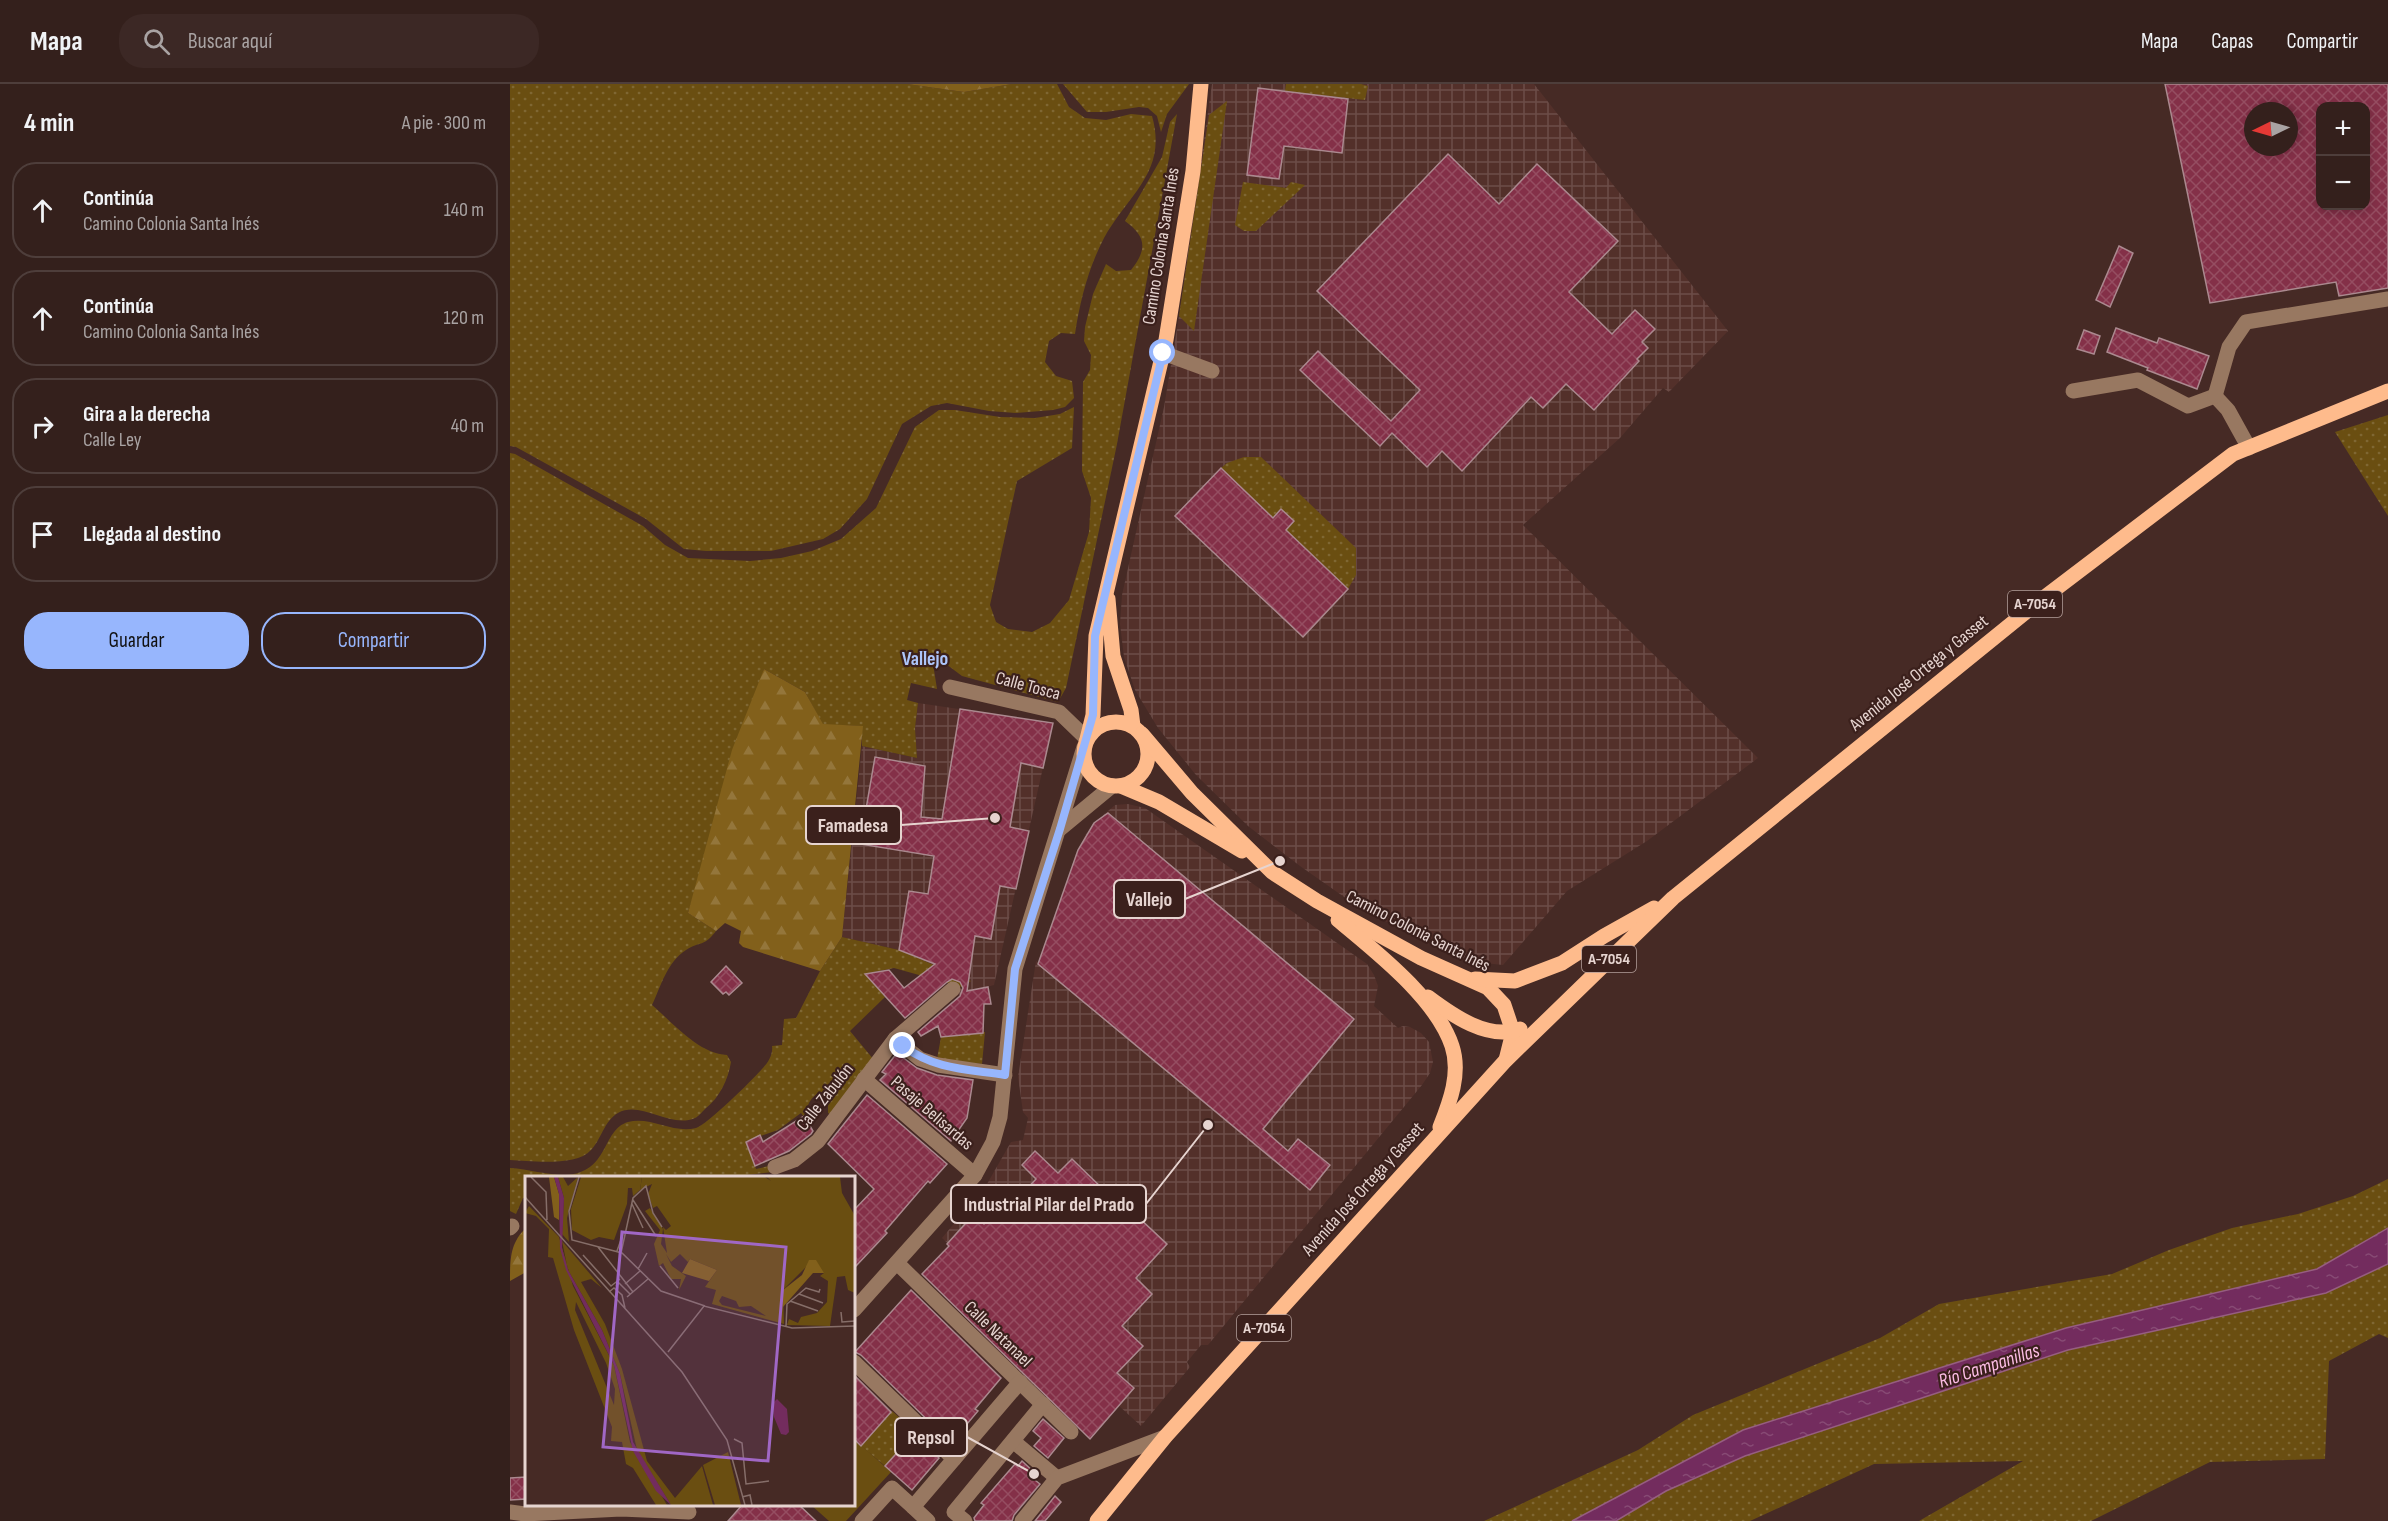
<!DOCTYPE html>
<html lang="es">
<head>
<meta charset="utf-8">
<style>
	:root { --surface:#34201c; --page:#3c2825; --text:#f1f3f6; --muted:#a9a3a3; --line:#4e3e3b; --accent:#97b6fd }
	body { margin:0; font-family:"Sofia Sans Condensed",sans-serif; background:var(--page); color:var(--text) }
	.controls { position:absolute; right:18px; top:18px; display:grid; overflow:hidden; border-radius:12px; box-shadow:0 3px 9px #0003 }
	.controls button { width:54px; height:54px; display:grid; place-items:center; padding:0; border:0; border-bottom:2px solid var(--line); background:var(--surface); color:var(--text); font:30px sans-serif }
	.compass { position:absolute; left:1734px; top:18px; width:54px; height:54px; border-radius:50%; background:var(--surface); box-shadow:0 3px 9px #0003; rotate:265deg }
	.stop { position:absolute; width:18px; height:18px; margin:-14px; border:4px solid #97b6fd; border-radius:50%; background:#fff }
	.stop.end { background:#97b6fd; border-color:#fff; box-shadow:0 2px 6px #0008 }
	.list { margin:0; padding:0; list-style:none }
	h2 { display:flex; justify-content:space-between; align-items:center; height:78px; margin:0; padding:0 24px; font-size:26px }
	h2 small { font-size:20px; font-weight:400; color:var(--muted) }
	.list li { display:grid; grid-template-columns:39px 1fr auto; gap:18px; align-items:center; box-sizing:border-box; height:96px; margin:0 12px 12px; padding:0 12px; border:2px solid var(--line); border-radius:24px }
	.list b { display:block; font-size:22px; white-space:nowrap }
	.list p { margin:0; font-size:20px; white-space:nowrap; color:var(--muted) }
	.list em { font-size:20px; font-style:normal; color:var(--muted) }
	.actions { display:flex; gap:12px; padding:18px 24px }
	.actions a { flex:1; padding:14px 0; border:2px solid var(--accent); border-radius:24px; text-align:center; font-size:21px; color:var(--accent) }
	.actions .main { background:var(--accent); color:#111 }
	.icon { flex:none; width:33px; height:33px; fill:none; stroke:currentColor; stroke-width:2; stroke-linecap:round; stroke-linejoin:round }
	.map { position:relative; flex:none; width:1878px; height:1437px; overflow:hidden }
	header { display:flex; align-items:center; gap:36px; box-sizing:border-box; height:84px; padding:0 30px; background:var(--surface); border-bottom:2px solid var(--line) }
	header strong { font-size:28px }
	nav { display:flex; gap:33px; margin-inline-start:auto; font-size:21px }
	.search { width:420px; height:54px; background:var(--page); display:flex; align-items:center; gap:15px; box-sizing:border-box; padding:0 21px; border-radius:24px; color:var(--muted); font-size:22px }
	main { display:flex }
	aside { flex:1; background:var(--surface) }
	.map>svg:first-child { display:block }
	.industrial { fill:url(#industrial-grid) }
	.grass { fill:url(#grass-dots) }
	.forest { fill:url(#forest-firs) }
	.garden { fill:#6a4e11 }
	.water { fill:url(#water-ripples); stroke:#965e80; stroke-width:1.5 }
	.building { fill:url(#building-cross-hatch); stroke:#ab898f; stroke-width:1.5; fill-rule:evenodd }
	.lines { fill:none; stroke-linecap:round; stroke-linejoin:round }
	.minor { stroke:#987861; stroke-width:15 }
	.major { stroke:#febb8c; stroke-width:15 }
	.route { stroke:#97b6fd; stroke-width:8 }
	.labels { text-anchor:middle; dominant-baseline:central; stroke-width:4.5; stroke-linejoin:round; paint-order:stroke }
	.shield { fill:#3b201c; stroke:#b39e9a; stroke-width:1.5 }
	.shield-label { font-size:16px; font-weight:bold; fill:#e6d4d0 }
	.street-label { font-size:18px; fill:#e6d4d0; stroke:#3b201c }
	.neighbourhood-label { font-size:20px; font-weight:bold; fill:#adc5fa; stroke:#3b201c }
	.water-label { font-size:20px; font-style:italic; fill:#fbbce4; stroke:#3b201c }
	.inset-road { fill:none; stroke:#866e69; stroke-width:1.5 }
	.view { fill:#a067c5; fill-opacity:0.15; stroke:#a067c5; stroke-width:3 }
	.inset-edge { fill:none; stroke:#e6d4d0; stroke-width:3 }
	.leader { fill:none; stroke:#e6d4d0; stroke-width:2 }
	.callout-dot { fill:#e6d4d0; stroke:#3b201c; stroke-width:2 }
	.callout { fill:#3b201c; stroke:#e6d4d0; stroke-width:2 }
	.callout-label { font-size:20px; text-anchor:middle; font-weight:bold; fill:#e6d4d0 }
</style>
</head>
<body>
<header>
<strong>Mapa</strong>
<div class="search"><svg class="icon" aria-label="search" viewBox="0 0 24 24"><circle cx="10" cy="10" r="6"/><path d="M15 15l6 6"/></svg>Buscar aquí</div>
<nav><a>Mapa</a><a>Capas</a><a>Compartir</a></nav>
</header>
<main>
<aside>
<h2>4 min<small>A pie · 300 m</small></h2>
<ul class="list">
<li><svg class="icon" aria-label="ahead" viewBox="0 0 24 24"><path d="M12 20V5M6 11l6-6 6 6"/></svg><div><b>Continúa</b><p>Camino Colonia Santa Inés</p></div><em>140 m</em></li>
<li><svg class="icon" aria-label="ahead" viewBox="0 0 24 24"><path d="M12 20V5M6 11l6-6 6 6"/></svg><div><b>Continúa</b><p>Camino Colonia Santa Inés</p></div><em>120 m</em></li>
<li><svg class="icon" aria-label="right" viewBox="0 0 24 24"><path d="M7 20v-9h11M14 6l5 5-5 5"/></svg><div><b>Gira a la derecha</b><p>Calle Ley</p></div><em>40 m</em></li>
<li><svg class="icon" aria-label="arrive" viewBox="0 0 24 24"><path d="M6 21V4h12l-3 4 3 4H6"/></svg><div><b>Llegada al destino</b></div></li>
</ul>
<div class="actions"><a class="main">Guardar</a><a>Compartir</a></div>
</aside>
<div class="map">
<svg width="1878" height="1437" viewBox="0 0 1878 1437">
	<defs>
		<pattern id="industrial-grid" width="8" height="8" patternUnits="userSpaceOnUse" patternTransform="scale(1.5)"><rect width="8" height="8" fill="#53302a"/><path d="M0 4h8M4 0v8" fill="none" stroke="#6c4d48"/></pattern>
		<pattern id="grass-dots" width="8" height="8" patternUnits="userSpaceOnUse" patternTransform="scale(1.5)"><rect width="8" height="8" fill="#6a4e11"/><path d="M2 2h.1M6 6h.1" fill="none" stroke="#7f6733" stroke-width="1.8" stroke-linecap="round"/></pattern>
		<pattern id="forest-firs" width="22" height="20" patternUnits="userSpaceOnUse" patternTransform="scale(1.5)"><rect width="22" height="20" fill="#82601b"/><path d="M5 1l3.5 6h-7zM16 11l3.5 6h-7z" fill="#94763b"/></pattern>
		<pattern id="water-ripples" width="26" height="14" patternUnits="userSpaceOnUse" patternTransform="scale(1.5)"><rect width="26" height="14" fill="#732c5e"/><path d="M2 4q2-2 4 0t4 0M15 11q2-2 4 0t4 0" fill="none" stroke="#874a74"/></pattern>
		<pattern id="building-cross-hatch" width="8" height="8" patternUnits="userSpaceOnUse" patternTransform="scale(1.5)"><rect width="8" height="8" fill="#843048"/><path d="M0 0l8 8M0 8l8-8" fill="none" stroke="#954d61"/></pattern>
	</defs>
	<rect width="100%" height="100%" fill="#462a25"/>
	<g class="industrial">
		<polygon points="702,0 1024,0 1218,247 1159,308 1153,304 1110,354 1013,441 1248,674 1137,757 1057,807 993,881 965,878 935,868 933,861 920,854 909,855 847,822 790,782 738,742 686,691 648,644 625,606 614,573 610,540 612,511 654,323 669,232"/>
		<polygon points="408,619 543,639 484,901 451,910 436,916 460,897 389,866 332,853 352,662 407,674 405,644"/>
		<polygon points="618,720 635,724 857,880 864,891 868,902 864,922 888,944 893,942 900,943 911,949 919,958 923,978 920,989 912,1001 698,1261 691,1261 677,1278 680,1283 631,1342 608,1321 580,1355 504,1282 532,1249 432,1154 477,1100 501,1058 513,1056 518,1034 513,1028 508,993 526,877 529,879 574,753 584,739 605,721"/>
	</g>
	<g class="grass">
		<path d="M 0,0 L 397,0 L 454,8 L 502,0 L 547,0 L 559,23 L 575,34 L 596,36 L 621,30 L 642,32 C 658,88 618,110 594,154 C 578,185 570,217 565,250 L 551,249 L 539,257 L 535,278 L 546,292 L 562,297 L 564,314 L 555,323 L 543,326 L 506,329 L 479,327 L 437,319 L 421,322 L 392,340 L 357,415 L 330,445 L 313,455 L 261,467 L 196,467 L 174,465 L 136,435 L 6,363 L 0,362 Z"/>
		<polygon points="553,0 679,0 657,30 651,48 647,32 638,24 629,23 596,28 577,28"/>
		<polygon points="776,0 851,0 858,2 855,16 775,7"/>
		<polygon points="717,17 684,247 669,232 699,31"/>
		<path d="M 667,30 L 607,360 L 556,604 L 548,618 L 452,592 L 432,577 L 424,586 L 427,605 L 401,599 L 397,616 L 408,619 L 405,644 L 407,674 L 352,662 L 352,642 L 313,641 L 295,608 L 254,585 L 178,829 L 206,847 C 194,863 190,857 176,866 C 157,878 151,902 142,921 C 163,939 189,970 217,971 L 221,978 C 218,996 210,1013 195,1025 C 192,1028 188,1033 185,1034 C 160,1045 131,1016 108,1029 C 94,1037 91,1056 81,1066 C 66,1083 21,1077 0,1076 L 0,369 L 5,370 L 133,442 L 155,461 L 178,474 L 240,477 L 271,474 L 302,467 L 331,455 L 366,424 L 405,343 L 429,326 L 445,326 L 490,333 L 525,334 L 550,330 L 564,323 L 562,364 L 507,397 L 480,521 L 486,538 L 498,545 L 522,548 L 540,539 L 559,516 L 579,448 L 581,414 L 572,387 L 573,298 L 580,286 L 581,271 L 574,257 L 575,243 L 583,210 L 596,180 L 606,187 L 621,186 C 637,166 637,153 615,137 L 652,73 L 660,38 Z"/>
		<polygon points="733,98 776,104 781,98 795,101 746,147 734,147 725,141"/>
		<polygon points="1878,331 1878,432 1825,348"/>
		<polygon points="734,373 751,373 846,464 846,491 838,505 776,446 784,437 771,425 763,434 711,384 717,379"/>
		<path d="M 332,853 L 389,866 L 461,897 L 452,903 L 384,884 L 359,889 L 357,892 L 375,913 L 340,947 L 364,976 L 323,1032 L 318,1029 L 318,1018 L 313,1008 C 300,1011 298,1021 294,1033 L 291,1029 L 268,1046 L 236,1057 L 246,1085 L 259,1082 L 262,1088 L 209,1094 L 16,1094 L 16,1114 L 13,1114 L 6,1130 L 0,1127 L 0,1084 C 18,1085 37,1091 55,1091 C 100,1089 91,1046 118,1038 C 141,1032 163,1050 186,1044 C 197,1041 249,990 257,979 C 260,975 263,968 262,962 L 272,961 L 274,935 L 286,934 L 310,887 Z"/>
		<polygon points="475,948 472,980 427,975 431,953"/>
		<polygon points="1878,1095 1878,1144 1807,1185 1556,1244 1233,1346 1062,1437 974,1437 1128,1366 1183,1331 1370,1254 1429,1220 1602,1190 1659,1166 1722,1144 1788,1130 1843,1112"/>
		<polygon points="1878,1180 1878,1254 1869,1250 1819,1277 1815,1375 1700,1378 1581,1437 1409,1437 1513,1377 1364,1380 1240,1437 1106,1437 1156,1407 1235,1372 1558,1266 1816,1209"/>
		<polygon points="382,1327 406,1348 375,1382 351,1362"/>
	</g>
	<g class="forest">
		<polygon points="397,0 502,0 454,8"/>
		<polygon points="254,585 295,608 313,640 353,642 332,853 310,887 233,863 229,859 231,847 215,839 206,847 178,829 222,666"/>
		<path d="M 16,1144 L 16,1188 L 0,1197 C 0,1175 0,1159 16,1144 Z"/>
	</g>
	<polygon class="garden" points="344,1355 381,1388 336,1437 319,1437 301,1421 344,1420"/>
	<polygon class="water" points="1878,1144 1878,1180 1816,1209 1558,1266 1235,1372 1156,1407 1106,1437 1062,1437 1233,1346 1556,1244 1807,1185"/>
	<g class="building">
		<path d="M 1655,0 L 1878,0 L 1878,204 L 1829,212 L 1826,198 L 1700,219 ZM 1810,22 L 1856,22 L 1856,122 L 1810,122 ZM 1743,27 L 1779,27 L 1779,63 L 1743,63 Z"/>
		<polygon points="748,4 838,15 832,69 774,62 769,95 737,91"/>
		<polygon points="938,70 989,120 1027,80 1108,157 1059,208 1102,250 1125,226 1145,245 1132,258 1138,264 1127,275 1129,277 1084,326 1056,300 1033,324 1021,313 952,387 932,367 917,383 882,349 870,362 790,286 808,267 881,337 910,306 807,207"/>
		<polygon points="1609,162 1623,169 1600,223 1586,216"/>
		<polygon points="1606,244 1647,259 1649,254 1699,272 1687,305 1637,286 1638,284 1597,268"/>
		<polygon points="1574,246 1590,252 1584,270 1567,265"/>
		<polygon points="711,384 763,434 771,425 784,437 776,446 838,505 793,553 665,432"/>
		<polygon points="450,625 543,639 533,684 511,679 500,743 519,747 506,805 490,802 481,855 465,852 457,907 478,903 481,920 474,920 473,949 431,953 428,942 411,952 408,948 450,912 453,904 450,898 442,895 437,898 395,934 355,890 379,886 394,904 425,880 389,866 399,807 418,810 424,772 350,760 365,673 415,682 411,733 432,735"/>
		<polygon points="598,729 844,935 753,1045 778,1067 788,1055 820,1081 800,1106 528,880 568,766 584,739"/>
		<polygon points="216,882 232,899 219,911 216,908 213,910 201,898"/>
		<polygon points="387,969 407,984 427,991 463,996 457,1034 441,1057 370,996 376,990 372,988"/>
		<polygon points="357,1011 437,1080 420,1099 418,1097 375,1147 377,1149 344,1184 344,1126 364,1105 318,1060"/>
		<polygon points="294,1032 303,1047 301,1050 279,1067 245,1082 236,1058 250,1051 253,1058"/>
		<polygon points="525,1067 548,1089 562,1075 595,1107 597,1104 657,1160 626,1194 642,1210 612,1242 633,1262 607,1289 624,1304 580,1355 412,1190 439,1162 437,1160 463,1131 474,1140 490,1123 495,1128 526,1095 512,1081"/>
		<polygon points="401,1206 491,1294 465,1325 468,1327 441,1359 351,1271 345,1268"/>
		<polygon points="344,1291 381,1328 351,1362 344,1355"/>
		<polygon points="533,1335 554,1354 538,1374 524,1362 531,1354 523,1347"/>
		<polygon points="404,1350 429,1374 402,1406 375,1382"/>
		<polygon points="512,1377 525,1389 521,1393 530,1400 504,1431 502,1437 465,1437 464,1434 474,1421 471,1419 505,1380 508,1382"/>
		<polygon points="16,1393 16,1415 0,1416 0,1394"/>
		<polygon points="545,1412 551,1418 535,1437 525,1437"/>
		<polygon points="233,1420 288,1420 306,1437 218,1437"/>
	</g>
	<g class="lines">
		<g class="minor">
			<polyline points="653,269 702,287"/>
			<polyline points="1563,307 1628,296 1678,322 1705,312 1718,326 1739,364"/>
			<polyline points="1705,312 1719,263 1736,238 1878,215"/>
			<polyline points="440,603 549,628 577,655"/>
			<polyline points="550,745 602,702"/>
			<polyline points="385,955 410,975 428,981 495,991"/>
			<polyline points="354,995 465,1091"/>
			<polyline points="265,1083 284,1076 308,1057 385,955 443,905"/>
			<polyline points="0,1144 2,1142"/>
			<polyline points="387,1179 561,1348"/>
			<polyline points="344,1226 465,1091 483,1058 490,1033 505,885 574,663"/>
			<polyline points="344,1278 444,1375"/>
			<polyline points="503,1357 547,1394"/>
			<polyline points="403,1423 418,1437"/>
			<polyline points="0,1428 15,1430 111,1425 179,1428"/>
			<polyline points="352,1437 382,1404 403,1423 510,1298"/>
			<polyline points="455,1437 444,1428 533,1320"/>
			<polyline points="512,1437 547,1394 655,1353"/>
		</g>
		<g class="major">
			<polyline points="598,515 603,572 621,626 623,642"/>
			<circle cx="606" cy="670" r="32"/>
			<polyline points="632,650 682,709 762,788 807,817 911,874 978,904 994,921 1003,948 996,976"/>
			<polyline points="577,655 583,631 586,552 656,256 683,87 691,0"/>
			<polyline points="611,702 649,718 732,767"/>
			<path d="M 828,836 C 866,868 926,914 942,962 C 951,989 940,1018 930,1043"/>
			<polyline points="965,895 1005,897 1052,879 1094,852 1144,824"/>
			<path d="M 918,913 C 942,931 978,957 1010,945"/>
			<polyline points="587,1437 655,1353 996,976 1163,814 1527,519 1723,370 1878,307"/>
		</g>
	</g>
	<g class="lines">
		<path class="route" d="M 393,962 C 426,986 456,985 495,991 L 505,885 L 550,745 L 583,631 L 585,552 L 653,269"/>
	</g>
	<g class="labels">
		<g class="shield">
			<rect x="1498" y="507" width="54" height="26" rx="4.5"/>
			<rect x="1072" y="862" width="54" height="26" rx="4.5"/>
			<rect x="727" y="1231" width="54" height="26" rx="4.5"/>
		</g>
		<g class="shield-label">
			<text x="1525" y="520">A-7054</text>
			<text x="1099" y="875">A-7054</text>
			<text x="754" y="1244">A-7054</text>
		</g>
		<g class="street-label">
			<text transform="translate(651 162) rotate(-81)">Camino Colonia Santa Inés</text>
			<text transform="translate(1409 589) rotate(-39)">Avenida José Ortega y Gasset</text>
			<text transform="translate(518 602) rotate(15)">Calle Tosca</text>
			<text transform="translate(908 847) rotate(27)">Camino Colonia Santa Inés</text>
			<text transform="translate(315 1013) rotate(-52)">Calle Zabulón</text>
			<text transform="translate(422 1029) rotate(41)">Pasaje Belisardas</text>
			<text transform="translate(853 1105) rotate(-48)">Avenida José Ortega y Gasset</text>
			<text transform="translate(488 1250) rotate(44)">Calle Natanael</text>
		</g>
		<g class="neighbourhood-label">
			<text x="415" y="575">Vallejo</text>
		</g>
		<g class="water-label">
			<text transform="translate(1479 1282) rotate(-18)">Río Campanillas</text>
		</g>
	</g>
	<g transform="translate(15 1092)">
		<rect width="330" height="330" fill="#462a25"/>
		<path d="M 33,1 L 38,1 L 43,10 L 53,1 L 42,42 L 44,66 L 37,58 L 39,22 ZM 117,1 L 240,1 L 246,5 L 242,1 L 315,1 L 317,17 L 330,40 L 330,117 L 323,114 L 320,100 L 312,101 L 305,150 L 262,149 L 264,143 L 273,147 L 276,141 L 292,137 L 302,126 L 303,105 L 295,100 L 299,97 L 281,91 L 258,114 L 259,148 L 187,128 L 191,114 L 180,111 L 192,94 L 165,83 L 163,86 L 155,78 L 146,86 L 141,78 L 147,90 L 161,100 L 154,114 L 156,103 L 146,103 L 138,87 L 134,90 L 129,68 L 135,54 L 120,35 L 125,32 L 138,53 L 136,68 L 142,77 L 138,51 L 141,54 L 146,50 L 132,30 L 128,32 L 123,18 L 127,8 L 115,14 ZM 197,120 L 211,125 L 214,131 L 226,130 L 241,140 L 197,129 L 194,125 ZM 4,30 L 34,61 L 48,110 L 89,189 L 105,266 L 142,329 L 131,329 L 108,292 L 101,288 L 97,266 L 86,265 L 87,251 L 49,154 L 28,82 L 23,81 L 24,53 L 11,40 L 0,37 ZM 51,126 L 81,187 L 90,213 L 89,229 L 50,134 ZM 37,65 L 77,112 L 66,103 L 56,106 L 80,148 L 97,193 L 122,285 L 150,322 L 177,290 L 188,329 L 146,329 L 112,274 L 95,198 L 77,154 L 43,94 ZM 203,276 L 216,329 L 190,329 L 178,289 Z" fill="#6a4e11" fill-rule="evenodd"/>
		<path d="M 24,1 L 29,1 L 34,18 L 34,44 L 29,41 ZM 165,83 L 192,94 L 184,105 L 157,97 ZM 284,84 L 291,84 L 299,97 L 288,97 L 258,131 L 258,114 L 277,99 Z" fill="#82601b"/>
		<path d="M 56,1 L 117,1 L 115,14 L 108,20 L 107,12 L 103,12 L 102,28 L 89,64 L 74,61 L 66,64 L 47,54 L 46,33 Z" fill="#6a4e11"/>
		<path d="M 29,1 L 33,1 L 39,22 L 37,72 L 43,94 L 77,154 L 95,198 L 108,266 L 146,329 L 131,315 L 108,275 L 89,189 L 41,94 L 35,72 L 34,18 ZM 252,223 L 262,233 L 264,256 L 261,259 L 256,258 L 249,241 L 248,227 Z" fill="#732c5e"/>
		<path class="inset-road" d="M 6,1 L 21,16 L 22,44M 54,1 L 44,35 L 47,64 L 97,77 L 136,115 L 180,130M 0,21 L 157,196 L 202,264 L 220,329M 108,24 L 131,60M 107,28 L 118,52M 73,71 L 108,116M 92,75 L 98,58M 96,77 L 108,22 L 121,10 L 128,37 L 137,51M 58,79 L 86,110 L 95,103M 135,90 L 153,112M 113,93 L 122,77M 100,108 L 115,95M 91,110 L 94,107 L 105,118M 84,116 L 89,112 L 97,119 L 100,132M 274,118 L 298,127M 102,121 L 123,103M 265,125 L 293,135M 316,136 L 317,146 L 330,145M 261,151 L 262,128 L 281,112 L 294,116 L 295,113M 143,176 L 179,130 L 267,152 L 330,150M 209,263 L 217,267 L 221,308 L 244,305M 217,321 L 225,319 L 227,329"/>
		<path class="view" d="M 97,56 L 261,71 L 243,285 L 78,271 Z"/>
		<rect width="330" height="330" class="inset-edge"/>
	</g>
	<path class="leader" d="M485 734L391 741M770 777L675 815M698 1041L636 1120M524 1390L457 1353"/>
	<g class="callout-dot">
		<circle cx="485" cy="734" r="6"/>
		<circle cx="770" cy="777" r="6"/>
		<circle cx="698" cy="1041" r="6"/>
		<circle cx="524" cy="1390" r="6"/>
	</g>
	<g class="callout">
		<rect x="296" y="722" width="95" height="38" rx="6"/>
		<rect x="604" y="796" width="71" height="38" rx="6"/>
		<rect x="441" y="1101" width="195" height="38" rx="6"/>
		<rect x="385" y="1334" width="72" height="38" rx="6"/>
	</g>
	<g class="callout-label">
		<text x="343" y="748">Famadesa</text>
		<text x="639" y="822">Vallejo</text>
		<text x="539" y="1127">Industrial Pilar del Prado</text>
		<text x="421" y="1360">Repsol</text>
	</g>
</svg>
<div class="controls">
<button>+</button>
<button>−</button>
</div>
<svg class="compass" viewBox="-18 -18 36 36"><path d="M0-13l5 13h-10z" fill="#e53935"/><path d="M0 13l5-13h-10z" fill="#a9a3a3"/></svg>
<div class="stop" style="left:653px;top:269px"></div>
<div class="stop end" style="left:393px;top:962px"></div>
</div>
</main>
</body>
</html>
